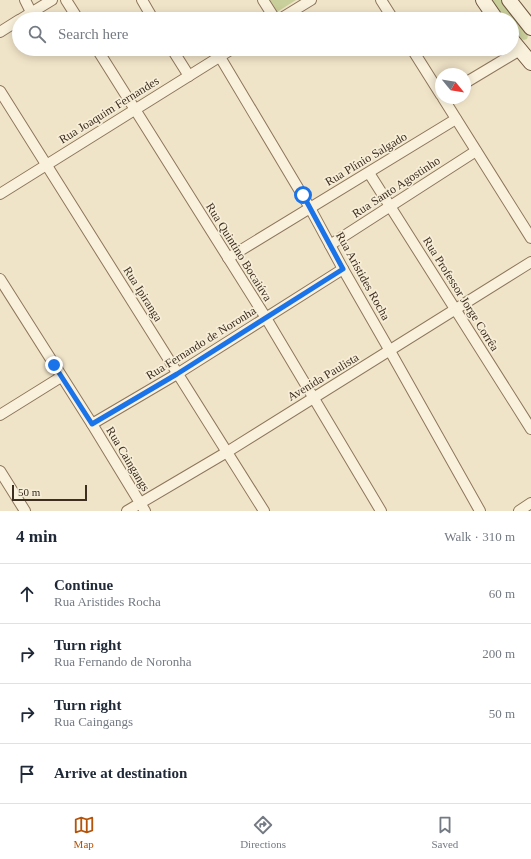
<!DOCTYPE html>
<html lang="en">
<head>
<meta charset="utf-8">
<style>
	:root { --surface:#fff; --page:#f2f2f3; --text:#1f2937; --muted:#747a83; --line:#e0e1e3; --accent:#b45309 }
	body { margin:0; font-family:Georgia,serif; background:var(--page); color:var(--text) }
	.compass { position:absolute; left:435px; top:68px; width:36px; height:36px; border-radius:50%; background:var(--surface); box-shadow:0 2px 10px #0003; rotate:120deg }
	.scale { position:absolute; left:12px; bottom:10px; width:75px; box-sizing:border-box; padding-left:4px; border:2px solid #3d2e20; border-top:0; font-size:11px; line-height:14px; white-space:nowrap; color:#3d2e20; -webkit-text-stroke:3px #f7eed8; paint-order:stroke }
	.stop { position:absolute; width:12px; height:12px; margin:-9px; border:3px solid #1a73e8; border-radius:50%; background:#fff }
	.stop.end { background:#1a73e8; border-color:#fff; box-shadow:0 1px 4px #0008 }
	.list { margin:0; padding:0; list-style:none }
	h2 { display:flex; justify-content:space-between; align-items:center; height:52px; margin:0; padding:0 16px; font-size:17px }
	h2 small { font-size:13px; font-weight:400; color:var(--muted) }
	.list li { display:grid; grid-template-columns:26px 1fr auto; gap:12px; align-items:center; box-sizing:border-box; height:60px; padding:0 16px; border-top:1px solid var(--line) }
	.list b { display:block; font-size:15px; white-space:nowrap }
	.list p { margin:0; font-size:13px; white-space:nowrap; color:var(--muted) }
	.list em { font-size:13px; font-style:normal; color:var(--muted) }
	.icon { flex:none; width:22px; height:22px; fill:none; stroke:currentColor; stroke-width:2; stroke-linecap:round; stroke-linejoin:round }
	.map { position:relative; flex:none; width:531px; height:511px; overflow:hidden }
	.search { position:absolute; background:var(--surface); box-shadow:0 2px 10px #0003; left:12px; right:12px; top:12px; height:44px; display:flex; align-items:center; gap:10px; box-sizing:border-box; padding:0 14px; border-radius:22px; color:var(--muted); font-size:15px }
	.sheet { height:292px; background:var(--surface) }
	nav { display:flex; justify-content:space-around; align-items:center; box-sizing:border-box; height:56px; border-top:1px solid var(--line); background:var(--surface); font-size:11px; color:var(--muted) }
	nav a { display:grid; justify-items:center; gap:2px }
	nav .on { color:var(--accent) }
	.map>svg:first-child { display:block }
	.green { fill:#c9cf9b }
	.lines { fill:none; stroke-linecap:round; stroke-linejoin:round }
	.street-casing { stroke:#8d765c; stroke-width:12 }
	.secondary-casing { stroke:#6f573f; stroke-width:16 }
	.street { stroke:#faf1dc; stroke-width:10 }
	.secondary { stroke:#faf1dc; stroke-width:14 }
	.route { stroke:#1a73e8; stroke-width:5 }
	.labels { text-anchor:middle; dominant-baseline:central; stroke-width:3.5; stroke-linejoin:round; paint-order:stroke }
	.street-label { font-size:12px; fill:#3d2e20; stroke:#f7eed8 }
</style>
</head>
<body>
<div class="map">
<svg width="531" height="511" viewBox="0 0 531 511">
	<rect width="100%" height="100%" fill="#f0e4c8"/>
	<g class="green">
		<polygon points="270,0 296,0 277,12"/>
		<path d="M 491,0 L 501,0 L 528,36 L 527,39 L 524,40 C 515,38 512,27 512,19 L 506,19 Z"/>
	</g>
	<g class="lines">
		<defs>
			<g id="street">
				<polyline points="25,0 31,12"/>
				<polyline points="66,0 78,19"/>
				<polyline points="142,0 153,19"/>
				<polyline points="263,0 275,19"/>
				<polyline points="381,0 393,19"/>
				<polyline points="21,19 52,0"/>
				<polyline points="280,19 311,0"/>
				<polyline points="0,32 19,20"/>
				<polyline points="97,49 266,318 381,511"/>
				<polyline points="172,49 189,76"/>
				<polyline points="412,49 441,95"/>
				<polyline points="220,57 310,208 343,269 390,351 480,511"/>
				<polyline points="465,83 520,50"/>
				<polyline points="0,91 264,511"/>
				<polyline points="443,98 531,238"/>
				<polyline points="369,173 531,429"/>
				<polyline points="0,194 232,49"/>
				<polyline points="330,245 476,151"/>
				<polyline points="228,258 456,119"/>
				<polyline points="0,279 92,424 145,511"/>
				<polyline points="0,415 61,377"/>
				<polyline points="92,424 177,374 343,269"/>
				<polyline points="0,471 25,511"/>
				<polyline points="127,511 227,452 531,262"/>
				<polyline points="519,511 531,503"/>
			</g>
			<g id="secondary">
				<polyline points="483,0 496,19"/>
				<polyline points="509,0 531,28"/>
				<polyline points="512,40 531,63"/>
			</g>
		</defs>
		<use href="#street" class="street-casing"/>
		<use href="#secondary" class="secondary-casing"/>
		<use href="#street" class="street"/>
		<use href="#secondary" class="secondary"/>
	</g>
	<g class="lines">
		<polyline class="route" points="54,365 92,424 177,374 343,269 303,195"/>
	</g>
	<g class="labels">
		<g class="street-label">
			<text transform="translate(109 110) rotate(-32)">Rua Joaquim Fernandes</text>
			<text transform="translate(366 159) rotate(-31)">Rua Plínio Salgado</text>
			<text transform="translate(396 187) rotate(-33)">Rua Santo Agostinho</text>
			<text transform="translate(239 252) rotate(58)">Rua Quintino Bocaiúva</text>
			<text transform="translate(363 276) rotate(61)">Rua Aristides Rocha</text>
			<text transform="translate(143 294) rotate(58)">Rua Ipiranga</text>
			<text transform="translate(461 294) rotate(58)">Rua Professor Jorge Corrêa</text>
			<text transform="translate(201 343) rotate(-32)">Rua Fernando de Noronha</text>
			<text transform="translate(323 377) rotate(-31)">Avenida Paulista</text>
			<text transform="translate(128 459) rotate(59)">Rua Caingangs</text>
		</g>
	</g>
</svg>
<svg class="compass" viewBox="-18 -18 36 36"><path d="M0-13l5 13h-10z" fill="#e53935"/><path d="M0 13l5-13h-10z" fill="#747a83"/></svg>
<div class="scale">50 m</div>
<div class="stop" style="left:303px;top:195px"></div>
<div class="stop end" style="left:54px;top:365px"></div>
<div class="search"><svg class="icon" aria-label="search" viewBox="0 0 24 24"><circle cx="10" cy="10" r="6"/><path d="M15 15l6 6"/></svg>Search here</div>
</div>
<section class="sheet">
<h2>4 min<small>Walk · 310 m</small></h2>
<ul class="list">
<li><svg class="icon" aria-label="ahead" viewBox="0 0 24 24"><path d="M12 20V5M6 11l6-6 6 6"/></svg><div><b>Continue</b><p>Rua Aristides Rocha</p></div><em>60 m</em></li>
<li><svg class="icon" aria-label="right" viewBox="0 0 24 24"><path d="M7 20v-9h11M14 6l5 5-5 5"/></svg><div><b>Turn right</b><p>Rua Fernando de Noronha</p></div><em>200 m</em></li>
<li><svg class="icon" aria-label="right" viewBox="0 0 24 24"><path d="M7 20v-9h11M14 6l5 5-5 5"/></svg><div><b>Turn right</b><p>Rua Caingangs</p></div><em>50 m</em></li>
<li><svg class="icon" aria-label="arrive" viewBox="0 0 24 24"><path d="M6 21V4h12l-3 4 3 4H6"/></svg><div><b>Arrive at destination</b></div></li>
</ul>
</section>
<nav>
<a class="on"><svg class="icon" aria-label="map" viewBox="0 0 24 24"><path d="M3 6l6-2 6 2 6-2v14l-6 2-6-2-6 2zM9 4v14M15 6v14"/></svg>Map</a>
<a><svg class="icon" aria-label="directions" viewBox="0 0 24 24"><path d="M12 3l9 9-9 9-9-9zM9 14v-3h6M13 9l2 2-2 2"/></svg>Directions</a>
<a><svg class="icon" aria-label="saved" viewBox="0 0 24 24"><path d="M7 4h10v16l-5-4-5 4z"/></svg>Saved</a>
</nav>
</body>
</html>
